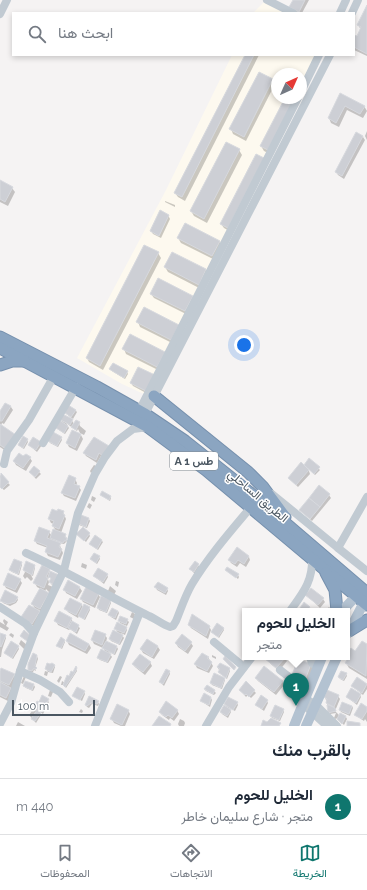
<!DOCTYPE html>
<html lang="ar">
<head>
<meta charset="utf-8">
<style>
	:root { --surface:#fff; --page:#f2f2f3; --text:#1f2937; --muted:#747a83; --line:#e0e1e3; --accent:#0f766e }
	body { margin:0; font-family:Raleway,Vazirmatn,sans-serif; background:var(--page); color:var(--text); direction:rtl }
	.compass { position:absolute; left:271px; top:68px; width:36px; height:36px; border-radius:50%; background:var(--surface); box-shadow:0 2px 6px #0003; rotate:45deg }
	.scale { position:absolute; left:12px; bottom:10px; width:83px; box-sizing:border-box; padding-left:4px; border:2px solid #4a5661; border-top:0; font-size:11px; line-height:14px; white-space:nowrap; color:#4a5661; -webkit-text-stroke:3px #fff; paint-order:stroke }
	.you { position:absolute; left:244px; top:345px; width:14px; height:14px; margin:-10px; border:3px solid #fff; border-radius:50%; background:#1a73e8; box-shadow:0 0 0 6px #1a73e833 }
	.badge { display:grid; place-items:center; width:26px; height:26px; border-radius:50%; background:var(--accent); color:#fff; font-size:13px; font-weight:700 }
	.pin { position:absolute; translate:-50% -33px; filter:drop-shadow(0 1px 2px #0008) }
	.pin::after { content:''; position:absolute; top:21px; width:14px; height:12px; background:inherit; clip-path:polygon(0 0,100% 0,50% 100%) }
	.popup { position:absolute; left:242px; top:608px; width:108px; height:52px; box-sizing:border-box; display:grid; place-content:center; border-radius:0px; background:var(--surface); filter:drop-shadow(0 1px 3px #0005); font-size:13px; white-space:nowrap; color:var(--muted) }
	.popup b { font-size:15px; color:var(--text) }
	.popup::after { content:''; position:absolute; left:50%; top:100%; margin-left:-8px; border:8px solid transparent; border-top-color:var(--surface) }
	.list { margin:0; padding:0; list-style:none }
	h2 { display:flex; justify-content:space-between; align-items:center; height:52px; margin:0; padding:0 16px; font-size:17px }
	h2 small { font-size:13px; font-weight:400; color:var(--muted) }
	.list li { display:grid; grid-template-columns:26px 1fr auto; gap:12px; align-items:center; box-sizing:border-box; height:56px; padding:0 16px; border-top:1px solid var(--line) }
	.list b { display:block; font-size:15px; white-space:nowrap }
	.list p { margin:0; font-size:13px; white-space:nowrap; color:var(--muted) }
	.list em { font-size:13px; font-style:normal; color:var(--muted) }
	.icon { flex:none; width:22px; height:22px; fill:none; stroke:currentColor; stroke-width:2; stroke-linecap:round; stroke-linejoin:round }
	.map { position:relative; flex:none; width:367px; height:726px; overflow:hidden; direction:ltr }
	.search { position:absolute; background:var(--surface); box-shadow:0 2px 6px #0003; left:12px; right:12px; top:12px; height:44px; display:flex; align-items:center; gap:10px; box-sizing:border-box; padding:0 14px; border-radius:0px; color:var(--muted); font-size:15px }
	.sheet { height:108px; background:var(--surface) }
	nav { display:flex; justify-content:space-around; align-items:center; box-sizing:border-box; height:56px; border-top:1px solid var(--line); background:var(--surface); font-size:11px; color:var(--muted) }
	nav a { display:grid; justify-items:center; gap:2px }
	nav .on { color:var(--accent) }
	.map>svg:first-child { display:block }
	.commercial { fill:#fdf9ef }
	.shadow { fill:#0003; fill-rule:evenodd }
	.building { fill:#cdcfd5; stroke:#d7d9de }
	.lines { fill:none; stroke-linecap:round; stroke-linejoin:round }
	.highway-casing { stroke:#7690ad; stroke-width:13 }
	.minor { stroke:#c1cad2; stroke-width:8 }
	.major { stroke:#b3c2d1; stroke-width:10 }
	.highway { stroke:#8ba5c1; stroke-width:11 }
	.labels { text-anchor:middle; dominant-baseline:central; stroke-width:3; stroke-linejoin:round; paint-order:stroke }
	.shield { fill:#fff; stroke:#808990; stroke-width:1 }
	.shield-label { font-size:11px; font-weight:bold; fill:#4a5661 }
	.street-label { font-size:12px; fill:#4a5661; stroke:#fff }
</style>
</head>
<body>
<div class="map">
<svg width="367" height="726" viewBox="0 0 367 726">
	<rect width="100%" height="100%" fill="#f5f3f3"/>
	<g class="commercial">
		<polygon points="265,1 289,13 253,13"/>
		<polygon points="232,55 318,55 301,89 301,74 277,74 277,98 296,98 146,395 122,384 77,358 166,190"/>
	</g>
	<g class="shadow">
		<polygon points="294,0 309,0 302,13 299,13 293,10"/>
		<polygon points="367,7 367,56 354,50 354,36 357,38 361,30 358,25"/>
		<polygon points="246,55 259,55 185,201 178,197 175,193"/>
		<polygon points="272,80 275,84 246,141 233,134 231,129"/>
		<polygon points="341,95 364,106 367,111 363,118 347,110 339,127 331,123 329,118"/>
		<polygon points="287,98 270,154 264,151 261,146"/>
		<polygon points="367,131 367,140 365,136"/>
		<polygon points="357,133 363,137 365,140 344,179 338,175 336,172"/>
		<polygon points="239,150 242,155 207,223 194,216 191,211"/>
		<polygon points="264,159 231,232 224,228 221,224"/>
		<polygon points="0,182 12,188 15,192 8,206 0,202"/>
		<polygon points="165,201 175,205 175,207 165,202"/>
		<polygon points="168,215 170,219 161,238 153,234 151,231"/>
		<polygon points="178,238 219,241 222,246 215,260 181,243"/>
		<polygon points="145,246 158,253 161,258 103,370 89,362 87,358"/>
		<polygon points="172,253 206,270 208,275 201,289 168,272 165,267"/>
		<polygon points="151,294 192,297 195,301 188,315 154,298"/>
		<polygon points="138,322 181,330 174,344 140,327"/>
		<polygon points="124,349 164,352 160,371 126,354"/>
		<polygon points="110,369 127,372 128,374 125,379 112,371"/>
		<polygon points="154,376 148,394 133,386 131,383"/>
		<polygon points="6,404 11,407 13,410 4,424 2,423 1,426 9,453 0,447 0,413"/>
		<polygon points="75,410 77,412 73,419 65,413"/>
		<polygon points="61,419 71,419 74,424 79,423 80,426 86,431 84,435 80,433 78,429 77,431 66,423 69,428 65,434 56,428 63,424"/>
		<polygon points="73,431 81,435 83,439 77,451 69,447 67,443"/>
		<polygon points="61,438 62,440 58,447 50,443 49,441"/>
		<polygon points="94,438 105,459 101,456 97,463 86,456 84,453"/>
		<polygon points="27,440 28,442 24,449 21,447 19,445"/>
		<polygon points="41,443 42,445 37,452 29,445"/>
		<polygon points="23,457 30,458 32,461 26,471 16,465 14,461"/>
		<polygon points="310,460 320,470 315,475 308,468 310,474 298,487 289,478 304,466"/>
		<polygon points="94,465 98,467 91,473 90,471"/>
		<polygon points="34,467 41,474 36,479 30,472"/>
		<polygon points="0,475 10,485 4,490 0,487"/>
		<polygon points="75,479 77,483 76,486 79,487 81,490 76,501 64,496 62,493"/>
		<polygon points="101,495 110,496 111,498 110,501"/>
		<polygon points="329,495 331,498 312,521 303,513 301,510"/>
		<polygon points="92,496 96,498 94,502 91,500"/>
		<polygon points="89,503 92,505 90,509 87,507"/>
		<polygon points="63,512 66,519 61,533 65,535 67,541 64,544 59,543 63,553 60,560 48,556 46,552 48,548 37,544 35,541 49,532 52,536 56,531 53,526 54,524 51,523 49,519 58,513"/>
		<polygon points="89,519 90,521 87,528 79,525 78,523"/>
		<polygon points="89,534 90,536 86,542 79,536"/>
		<polygon points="101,540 103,542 98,550 90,544"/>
		<polygon points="99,557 100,559 97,564 91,559"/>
		<polygon points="249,557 250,560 246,567 240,563 237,567 231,563 229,560"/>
		<polygon points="21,563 22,565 19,575 12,572 10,570"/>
		<polygon points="82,563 87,565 86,569 81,567"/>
		<polygon points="195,563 200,567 195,574 190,569"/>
		<polygon points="34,565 35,568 33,576 31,575 33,579 31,581 27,577 25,579 23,576 25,572 24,570"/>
		<path d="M 49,569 L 55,586 L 51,584 L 54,589 L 52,595 L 46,589 L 45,592 L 49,594 L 42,612 L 37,609 L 41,615 L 34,626 L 25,621 L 36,610 L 32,604 L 41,589 L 37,587 L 35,583 ZM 49,577 L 52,579 L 50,582 L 53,587 L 48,585 L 49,582 L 48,579 Z"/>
		<polygon points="226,570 238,575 239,577 238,579"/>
		<polygon points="107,575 108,577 104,584 94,576"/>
		<polygon points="20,580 22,583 17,593 6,588 4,584"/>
		<polygon points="116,581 119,582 118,587 115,585"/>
		<polygon points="69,582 80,588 82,591 77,599 66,593 65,590"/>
		<polygon points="110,586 116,591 114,595 108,591"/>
		<polygon points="156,588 167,589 168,591 166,595 157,590"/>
		<polygon points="98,594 100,597 95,608 83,602 81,599"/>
		<polygon points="307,595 323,599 325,602 320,608"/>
		<polygon points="17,598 18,600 16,603 10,606 3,603 2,601"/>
		<polygon points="71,599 82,605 83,608 89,608 90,610 85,620 79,616 78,618 68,612 66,609"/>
		<polygon points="110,601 111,603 107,613 99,610 98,607"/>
		<polygon points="329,607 333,611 325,611"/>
		<polygon points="118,611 119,613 116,620 111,617 110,615"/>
		<polygon points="132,612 135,614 134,619 130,617"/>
		<polygon points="71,618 73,623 80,628 77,634 70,629 69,630 58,625 56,621"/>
		<polygon points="4,619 8,622 6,626 9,628 7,631 0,627 0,622 5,625 3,621"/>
		<polygon points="127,620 129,622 127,626 120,623 119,621"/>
		<polygon points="189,625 209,626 211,630 208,639 191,628"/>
		<polygon points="115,628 126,628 127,630 125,635 121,633 124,638 120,645 111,641 110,639 118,633"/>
		<polygon points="223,628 224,630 219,638 213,632"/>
		<polygon points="11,633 14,635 13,638 9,635"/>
		<polygon points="0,634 5,636 6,638 2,650 1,657 0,657"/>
		<polygon points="105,635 107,638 106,642 117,647 118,649 115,655 109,652 112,657 108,663 100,660 98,658 106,653 103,648 94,644 92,640"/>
		<polygon points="21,640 27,645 24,649 19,644"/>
		<polygon points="64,640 65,642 62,649 58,646"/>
		<polygon points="147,640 158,647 160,650 154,659 143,653 141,649"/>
		<polygon points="67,641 89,644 91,648 87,654 69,645"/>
		<polygon points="362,642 367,645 367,679 349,668 346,663 349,658 348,655 351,649 356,652"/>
		<polygon points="176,643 191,643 193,646 188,654 178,647"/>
		<polygon points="18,647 19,649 13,659 5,653"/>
		<polygon points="212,655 216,657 216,659 212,657"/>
		<polygon points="37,656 38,659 35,668 36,671 34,670 33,672 30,672 29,669"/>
		<polygon points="208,657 213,666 209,673 197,668 195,664"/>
		<polygon points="263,657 284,657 287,661 279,671"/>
		<polygon points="150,662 152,666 145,675 135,667 133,664"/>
		<polygon points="54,665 55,667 53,673 48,672 46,669"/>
		<polygon points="311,665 313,668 307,683 295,678 293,675"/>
		<polygon points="218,668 229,669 230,671 227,679 221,674"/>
		<polygon points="76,669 77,671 66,688 63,684 63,685 61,685 62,681 65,683"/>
		<polygon points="45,671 48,672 47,676 44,675"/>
		<polygon points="169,671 170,674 164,686 160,682"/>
		<polygon points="0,673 14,675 16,679 8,701 0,697"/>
		<polygon points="346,674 347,676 344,681 340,679 339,677"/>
		<polygon points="24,676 26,677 23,684 21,683"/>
		<polygon points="60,676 62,677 59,683 57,681"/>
		<polygon points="224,678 225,680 222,689 212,685 211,683"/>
		<polygon points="256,678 282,681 284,685 276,695 258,681"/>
		<polygon points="357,679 367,685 367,689 363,695 352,686"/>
		<polygon points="34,685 35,687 33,691 26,688 24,686"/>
		<polygon points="50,690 53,692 51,697 48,696"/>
		<polygon points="205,690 214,691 216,693 214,695 206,691"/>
		<polygon points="240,690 254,691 256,693 251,698 248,695 246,697"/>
		<polygon points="84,692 85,694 82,701 73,696"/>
		<polygon points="360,695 361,697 357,705 347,697"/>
		<polygon points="43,696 49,702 43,714 38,710 41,715 36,723 29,715"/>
		<polygon points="338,696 340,699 335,711 340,716 346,717 347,719 344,725 337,718 336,719 334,718 336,713 330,714 325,697"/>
		<polygon points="89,698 98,702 99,704 98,706 92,704 89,708 87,707 86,705"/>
		<polygon points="211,698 212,700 210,707 201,701"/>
		<polygon points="267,701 268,703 264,711 256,705"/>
		<polygon points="237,703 238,705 235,711 229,708 231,712 228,718 222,714 221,712 227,709 225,704"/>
		<polygon points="352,706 353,708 350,716 341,712 340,710"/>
		<polygon points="367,708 367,722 365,719 364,721 355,715"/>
		<polygon points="81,709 83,711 82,713 79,712"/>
		<polygon points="128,710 130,714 125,726 121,726 114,723 112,719"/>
		<polygon points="177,710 179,714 174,721 170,718 169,720 162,715 160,712"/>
		<polygon points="283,710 284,712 280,721 272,718 271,716"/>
		<polygon points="180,719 184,721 185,723 184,726 179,726 178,724"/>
		<polygon points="18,722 25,726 16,726"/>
	</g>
	<g class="building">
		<polygon points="293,0 305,0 299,12 289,7"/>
		<polygon points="367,5 367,54 354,47 354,35 357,36 361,27 357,25"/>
		<polygon points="245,55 254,55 182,197 174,193"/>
		<polygon points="259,72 273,79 244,137 229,129"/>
		<polygon points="340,93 365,106 360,114 345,106 336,123 328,118"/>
		<polygon points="285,98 296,98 268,150 260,146"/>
		<polygon points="356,132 363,136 342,176 335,172"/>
		<polygon points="226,142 240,149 204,219 190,211"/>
		<polygon points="256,154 264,158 228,228 220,224"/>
		<polygon points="0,180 13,187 5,202 0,199"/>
		<polygon points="160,210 169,215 159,236 150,231"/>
		<polygon points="185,223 220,241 212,256 177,238"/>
		<polygon points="144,245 159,252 100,366 86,358"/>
		<polygon points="172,252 206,269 199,285 164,267"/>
		<polygon points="158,278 193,296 185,311 150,294"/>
		<polygon points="144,307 179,325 171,340 136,322"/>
		<polygon points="130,334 165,352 157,367 122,349"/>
		<polygon points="113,363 128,371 124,378 109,369"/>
		<polygon points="138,367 155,375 146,391 130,383"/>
		<polygon points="5,403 11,406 2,421 0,421 0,411"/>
		<polygon points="68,405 76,410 71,417 64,412"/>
		<polygon points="62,414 73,419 70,425 59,419"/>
		<polygon points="58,419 68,426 64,433 53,426"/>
		<polygon points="76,420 80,422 76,430 71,427"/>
		<polygon points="0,424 16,435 6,449 0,445"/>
		<polygon points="72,430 81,434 75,448 66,443"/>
		<polygon points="53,432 62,437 57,446 48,441"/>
		<polygon points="23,436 28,439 23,448 18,445"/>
		<polygon points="33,437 41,442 36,450 28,445"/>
		<polygon points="94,437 109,446 103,456 99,453 96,460 83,453"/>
		<polygon points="19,453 23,456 26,454 31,457 23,468 13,461"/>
		<polygon points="309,458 320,467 314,474 304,465"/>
		<polygon points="301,462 309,470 296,485 288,478"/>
		<polygon points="34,466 40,471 35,477 29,472"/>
		<polygon points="1,473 9,482 2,489 0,487"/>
		<polygon points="69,475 76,478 74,484 80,486 75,498 61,493"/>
		<polygon points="319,485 330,494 320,507 309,498"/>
		<polygon points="102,491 111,496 109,500 100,495"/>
		<polygon points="309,498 320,507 310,519 299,510"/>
		<polygon points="52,509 57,511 58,509 64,511 63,514 65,515 59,529 52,526 54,521 48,519"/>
		<polygon points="81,515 89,518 86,527 77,523"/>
		<polygon points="39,527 50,531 47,538 61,543 59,547 62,549 58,557 45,552 47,546 34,541"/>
		<polygon points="83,527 90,533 84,541 76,534"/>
		<polygon points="53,529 66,534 65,537 67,538 66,541 64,541 63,543 50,538"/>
		<polygon points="95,535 102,540 97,549 89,544"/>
		<polygon points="237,547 249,556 244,564 238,560 235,564 228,560"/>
		<polygon points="94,553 100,556 96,563 90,559"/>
		<polygon points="14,559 22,562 18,574 9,570"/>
		<polygon points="26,561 35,565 32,575 23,570"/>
		<polygon points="195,561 199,564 194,572 189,569"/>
		<polygon points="42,565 50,569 46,577 48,578 44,588 33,583"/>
		<polygon points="227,567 239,574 236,578 225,570"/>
		<polygon points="98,568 108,574 103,582 93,576"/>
		<polygon points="50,571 59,575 54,585 49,582 51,578 48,577"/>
		<polygon points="8,573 21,579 15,590 3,585"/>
		<polygon points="68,580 80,587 75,596 63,590"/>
		<polygon points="158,582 168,588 165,593 154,587"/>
		<polygon points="86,587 99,593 93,605 80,599"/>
		<polygon points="40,588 49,593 40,609 31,604"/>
		<polygon points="311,588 324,598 318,605 305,595"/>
		<polygon points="5,590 18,597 15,602 8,604 0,601"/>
		<polygon points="101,596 111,600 106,612 97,608"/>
		<polygon points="70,598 82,604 76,615 64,609"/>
		<polygon points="304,602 310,607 307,611 298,611"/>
		<polygon points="84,604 90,607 84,619 78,616"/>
		<polygon points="29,605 40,611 32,624 21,617"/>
		<polygon points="112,608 118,611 115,618 108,615"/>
		<polygon points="59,611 72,618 67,628 54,621"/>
		<polygon points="192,614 210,626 206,636 188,625"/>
		<polygon points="120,616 128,619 126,624 118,621"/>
		<polygon points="72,621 79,625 76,632 68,628"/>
		<polygon points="117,622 127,627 124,633 114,629"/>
		<polygon points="217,623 224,628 218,637 211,632"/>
		<polygon points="24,630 31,636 27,641 20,636"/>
		<polygon points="95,630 106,634 102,645 91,640"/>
		<polygon points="113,630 123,635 119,644 109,639"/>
		<polygon points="0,633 6,635 1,647 0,646"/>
		<polygon points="70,633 89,644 85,651 66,641"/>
		<polygon points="182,634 192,642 185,651 175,643"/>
		<polygon points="61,637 65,640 61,648 56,646"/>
		<polygon points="147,639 158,646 152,657 140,649"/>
		<polygon points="11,641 19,646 12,658 4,653"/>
		<polygon points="106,641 117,646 114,654 102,648"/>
		<polygon points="362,641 367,644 366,676 345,663 349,657 347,654 351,648 355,651"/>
		<polygon points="101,649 111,654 107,662 97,658"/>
		<polygon points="33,653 37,655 35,666 37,668 36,669 33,669 32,671 28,670 28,664"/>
		<polygon points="202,653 209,657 207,658 212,662 207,671 194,664"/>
		<polygon points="140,654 151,662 143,672 132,664"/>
		<polygon points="225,656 236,667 234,670 223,659"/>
		<polygon points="263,657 286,657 276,668"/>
		<polygon points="298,659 311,664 305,680 292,675"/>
		<polygon points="47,663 50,664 52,663 55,665 51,672 45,669"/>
		<polygon points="220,663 230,668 226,678 218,672 220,669 217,667"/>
		<polygon points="76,666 77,668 74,674 65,687 63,685 67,675 69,676 71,671 73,672"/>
		<polygon points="264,666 283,681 274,692 255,678"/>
		<polygon points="1,668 15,674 9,685 0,681 0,671"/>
		<polygon points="166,669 170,671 163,684 159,682"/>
		<polygon points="341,671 347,673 343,680 338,677"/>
		<polygon points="214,673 225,678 221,688 210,683"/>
		<polygon points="357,677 367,684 362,693 351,686"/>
		<polygon points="25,681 34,684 32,690 23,686"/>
		<polygon points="246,681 255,690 249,697 246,694 245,695 239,690"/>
		<polygon points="0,682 11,688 6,698 0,695"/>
		<polygon points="207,685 215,690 213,694 204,689"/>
		<polygon points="77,687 85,691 80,700 72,696"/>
		<polygon points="351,688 361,694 356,703 346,697"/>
		<polygon points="327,690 339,695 334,707 326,703 327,699 324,697"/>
		<polygon points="204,693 211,697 209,705 200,701"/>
		<polygon points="42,695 49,699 45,706 39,702"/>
		<polygon points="261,695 268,700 262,709 255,705"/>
		<polygon points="89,696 99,701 97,704 91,703 87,706 85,705"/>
		<polygon points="228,697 238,702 233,710 224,704"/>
		<polygon points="37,701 46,706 42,712 34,707"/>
		<polygon points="166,701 178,710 172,718 168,715 166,717 159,712"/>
		<polygon points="342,702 352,706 349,714 339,710"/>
		<polygon points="361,703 367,707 367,711 362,719 354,715"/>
		<polygon points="117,704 129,710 122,725 110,719"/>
		<polygon points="224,705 231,710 227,716 220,712"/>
		<polygon points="275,705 284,709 279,720 270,716"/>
		<polygon points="327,705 329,705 335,708 336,711 328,713"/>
		<polygon points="37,710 41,713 35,721 31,719"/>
		<polygon points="340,713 346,716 342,724 337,719"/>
		<polygon points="159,716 171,724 170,726 152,726"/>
		<polygon points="271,718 281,723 279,726 261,726 263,720 267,722"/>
		<polygon points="347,721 360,723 360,726 347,726"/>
	</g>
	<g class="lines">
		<defs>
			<g id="highway">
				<polyline points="0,337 97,387 145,414 185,441 249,492 367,593"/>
				<polyline points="0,348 148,427 206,470 367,605"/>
				<polyline points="0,365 12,361 24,361"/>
				<polyline points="154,396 248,472 263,487 285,517"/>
				<polyline points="326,573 335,590 337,611"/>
				<polyline points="349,631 367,620"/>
			</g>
		</defs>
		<use href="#highway" class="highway-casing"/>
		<g class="minor">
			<polyline points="267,0 293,13"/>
			<polyline points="340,13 346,0"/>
			<polyline points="352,13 358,0"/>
			<polyline points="0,14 7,0"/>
			<polyline points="301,92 319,55"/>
			<polyline points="139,411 298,98"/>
			<polyline points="145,414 330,55"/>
			<polyline points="43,443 76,387"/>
			<polyline points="4,464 7,451 29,420 54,376"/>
			<polyline points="272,494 338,548"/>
			<polyline points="367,497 338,548 367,571"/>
			<path d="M 26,553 C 68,572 108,596 149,616 C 156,619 163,625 170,627 L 173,626 L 176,621 C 181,609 185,596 192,584 C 209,556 230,532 251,507"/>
			<polyline points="0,607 26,624 34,633"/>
			<path d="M 290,611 C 303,593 313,581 312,558"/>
			<polyline points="214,642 244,667"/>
			<polyline points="310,657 312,663 318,668"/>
			<polyline points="280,670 293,680 310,688"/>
			<polyline points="20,671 40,680 60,692 69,702"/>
			<polyline points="306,699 316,705 337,726"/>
			<polyline points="303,704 327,726"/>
			<polyline points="0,724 11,703 20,671 34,633 64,570 78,513 95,474 105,457 117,441 133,429 148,427"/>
			<polyline points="95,726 140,612"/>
			<polyline points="206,726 229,687 252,657"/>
		</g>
		<g class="major">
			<polyline points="342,611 361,591"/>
			<polyline points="348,633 361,608 367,601"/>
			<polyline points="294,726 322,657"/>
			<polyline points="306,726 337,657"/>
		</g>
		<use href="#highway" class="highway"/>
	</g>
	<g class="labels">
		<rect class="shield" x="170" y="452" width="48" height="18" rx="3"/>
		<g class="shield-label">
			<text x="194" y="461">A 1 طس</text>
		</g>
		<g class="street-label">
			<text transform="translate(258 496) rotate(40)">الطريق الساحلي</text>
		</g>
	</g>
</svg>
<svg class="compass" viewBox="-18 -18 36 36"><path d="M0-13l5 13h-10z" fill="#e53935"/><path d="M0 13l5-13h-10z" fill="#747a83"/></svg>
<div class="scale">100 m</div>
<div class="you"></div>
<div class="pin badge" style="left:296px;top:706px">1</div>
<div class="popup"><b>الخليل للحوم</b>متجر</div>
<div class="search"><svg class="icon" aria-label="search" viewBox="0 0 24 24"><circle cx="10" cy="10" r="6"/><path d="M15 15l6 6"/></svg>ابحث هنا</div>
</div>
<section class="sheet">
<h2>بالقرب منك<small></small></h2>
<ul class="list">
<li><span class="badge">1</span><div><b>الخليل للحوم</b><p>متجر · شارع سليمان خاطر</p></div><em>440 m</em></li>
</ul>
</section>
<nav>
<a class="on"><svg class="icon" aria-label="map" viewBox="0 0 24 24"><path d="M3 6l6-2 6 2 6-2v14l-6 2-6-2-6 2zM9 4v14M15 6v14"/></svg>الخريطة</a>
<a><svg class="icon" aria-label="directions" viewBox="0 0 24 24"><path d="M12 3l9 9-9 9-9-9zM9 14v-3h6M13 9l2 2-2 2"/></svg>الاتجاهات</a>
<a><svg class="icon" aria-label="saved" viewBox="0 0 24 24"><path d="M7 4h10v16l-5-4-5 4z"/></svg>المحفوظات</a>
</nav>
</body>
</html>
